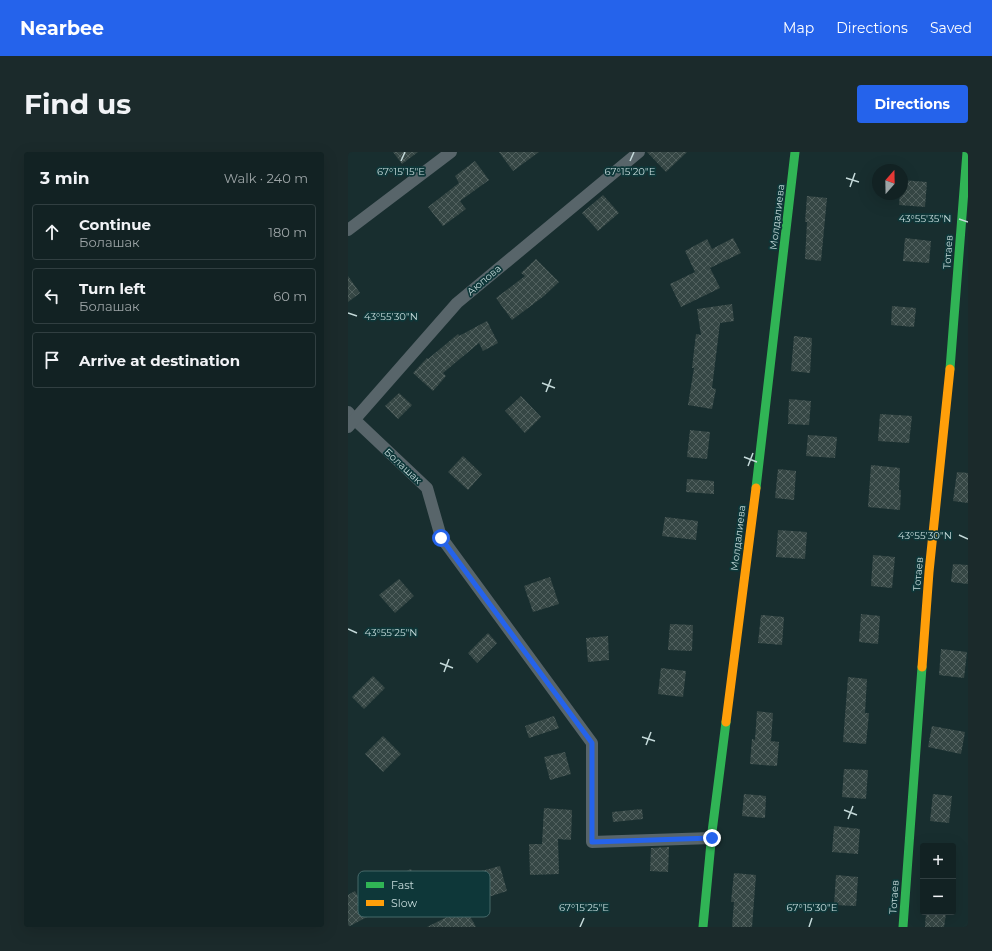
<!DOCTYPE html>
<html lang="en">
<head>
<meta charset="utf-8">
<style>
	:root { --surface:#122223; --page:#1b2a2b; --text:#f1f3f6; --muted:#9ca4a6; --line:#313f41; --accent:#2563eb }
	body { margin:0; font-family:Montserrat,sans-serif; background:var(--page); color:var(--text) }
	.controls { position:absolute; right:12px; bottom:12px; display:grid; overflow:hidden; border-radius:4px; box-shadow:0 4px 16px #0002 }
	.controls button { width:36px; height:36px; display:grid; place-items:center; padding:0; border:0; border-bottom:1px solid var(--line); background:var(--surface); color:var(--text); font:20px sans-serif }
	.compass { position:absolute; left:524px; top:12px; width:36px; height:36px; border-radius:50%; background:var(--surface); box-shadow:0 4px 16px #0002; rotate:20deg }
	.stop { position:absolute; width:12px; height:12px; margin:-9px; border:3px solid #2563eb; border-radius:50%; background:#fff }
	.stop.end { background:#2563eb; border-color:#fff; box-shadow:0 1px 4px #0008 }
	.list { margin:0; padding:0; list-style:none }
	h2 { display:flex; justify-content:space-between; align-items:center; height:52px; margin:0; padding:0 16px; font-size:17px }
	h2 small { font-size:13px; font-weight:400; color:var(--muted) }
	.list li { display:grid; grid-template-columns:26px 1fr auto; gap:12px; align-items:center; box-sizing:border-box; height:56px; margin:0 8px 8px; padding:0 8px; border:1px solid var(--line); border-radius:4px }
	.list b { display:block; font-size:15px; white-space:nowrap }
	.list p { margin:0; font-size:13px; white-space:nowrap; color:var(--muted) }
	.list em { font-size:13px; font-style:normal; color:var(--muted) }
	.icon { flex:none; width:22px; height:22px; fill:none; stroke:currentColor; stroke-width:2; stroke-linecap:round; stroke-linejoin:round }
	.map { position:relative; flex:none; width:620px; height:775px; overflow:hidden; border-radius:4px }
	header { display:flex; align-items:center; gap:24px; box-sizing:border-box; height:56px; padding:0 20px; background:var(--accent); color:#fff }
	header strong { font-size:19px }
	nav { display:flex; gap:22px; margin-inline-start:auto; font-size:14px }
	.intro { display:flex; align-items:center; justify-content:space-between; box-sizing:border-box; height:96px; padding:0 24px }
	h1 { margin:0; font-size:28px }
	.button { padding:10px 18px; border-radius:4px; background:var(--accent); color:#fff; font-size:14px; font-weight:700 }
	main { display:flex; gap:24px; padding:0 24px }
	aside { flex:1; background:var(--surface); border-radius:4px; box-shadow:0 4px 16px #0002 }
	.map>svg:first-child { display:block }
	.building { fill:url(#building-cross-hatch) }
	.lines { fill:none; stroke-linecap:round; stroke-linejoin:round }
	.street { stroke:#58656a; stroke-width:12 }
	.fast { stroke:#30b455; stroke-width:9 }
	.slow { stroke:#ff9f0a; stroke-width:9 }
	.route { stroke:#2563eb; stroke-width:5 }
	.ticks { fill:none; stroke:#c5dada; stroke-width:1.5 }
	.labels { text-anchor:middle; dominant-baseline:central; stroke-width:3.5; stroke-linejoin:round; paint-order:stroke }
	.street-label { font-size:10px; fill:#c5dada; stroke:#0e3739 }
	.key { fill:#0e3739; stroke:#456869; stroke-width:1 }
	.key-label { font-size:11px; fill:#c5dada }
	.ticks-label { font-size:10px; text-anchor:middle; fill:#c5dada; stroke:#0e3739; stroke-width:3.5; stroke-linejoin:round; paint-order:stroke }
</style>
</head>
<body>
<header>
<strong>Nearbee</strong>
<nav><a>Map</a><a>Directions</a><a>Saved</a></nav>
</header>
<div class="intro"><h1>Find us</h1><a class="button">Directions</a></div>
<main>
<aside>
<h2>3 min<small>Walk · 240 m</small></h2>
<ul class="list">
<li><svg class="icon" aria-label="ahead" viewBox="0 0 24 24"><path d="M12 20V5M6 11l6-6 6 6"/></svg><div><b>Continue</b><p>Болашак</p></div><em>180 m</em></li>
<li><svg class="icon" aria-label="left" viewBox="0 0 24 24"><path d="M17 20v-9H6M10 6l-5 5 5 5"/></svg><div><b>Turn left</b><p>Болашак</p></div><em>60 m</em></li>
<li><svg class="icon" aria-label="arrive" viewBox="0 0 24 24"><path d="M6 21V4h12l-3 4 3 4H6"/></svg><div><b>Arrive at destination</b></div></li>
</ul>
</aside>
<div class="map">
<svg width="620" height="775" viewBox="0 0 620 775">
	<defs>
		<pattern id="building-cross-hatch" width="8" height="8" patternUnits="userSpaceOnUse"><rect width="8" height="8" fill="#364745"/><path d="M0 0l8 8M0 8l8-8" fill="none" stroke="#52615f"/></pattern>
	</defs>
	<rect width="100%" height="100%" fill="#182e2f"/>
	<g class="building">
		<polygon points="45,0 70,0 54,12"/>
		<polygon points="151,0 191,0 165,19"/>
		<polygon points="299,0 339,0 318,20"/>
		<polygon points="127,9 141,28 112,49 118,57 95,74 80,55 111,31 107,24"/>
		<polygon points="554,28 579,30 577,55 551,53 552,42 554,42"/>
		<polygon points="255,43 271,61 250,79 234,61"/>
		<polygon points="459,44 479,46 473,109 457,107 459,70 457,70"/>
		<polygon points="385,86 393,101 362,116 372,136 333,155 322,132 347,120 337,99 359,87 364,97"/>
		<polygon points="557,86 583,89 581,111 555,109"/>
		<polygon points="188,107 211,130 196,144 164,168 148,146 177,124 173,121"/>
		<polygon points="0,124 12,141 0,150"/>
		<polygon points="384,152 386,169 372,171 364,236 368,237 364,257 340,253 346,216 344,216 348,182 353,183 349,157"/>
		<polygon points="544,154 568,156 566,175 543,173"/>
		<polygon points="139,169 150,191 135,199 131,191 95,221 98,224 85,239 65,221 79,206 80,207 110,182 111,184"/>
		<polygon points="446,184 464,186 462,221 443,219"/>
		<polygon points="51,241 64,253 50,267 37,254"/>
		<polygon points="173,244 193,265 177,281 157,259"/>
		<polygon points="441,247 463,249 461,273 440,272"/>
		<polygon points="532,262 564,264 561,291 530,289"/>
		<polygon points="342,278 362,280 359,307 339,305"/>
		<polygon points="460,283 489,285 487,306 458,304"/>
		<polygon points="115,304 134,322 120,338 100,320"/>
		<polygon points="523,313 552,316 551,338 553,338 552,358 520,355"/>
		<polygon points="430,317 448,319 446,348 427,346"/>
		<polygon points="609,320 620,321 620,351 605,349"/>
		<polygon points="339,327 366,329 366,342 338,340"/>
		<polygon points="317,365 350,369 348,388 314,384"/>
		<polygon points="430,378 459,380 457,407 428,405"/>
		<polygon points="525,403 547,405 544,436 523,434"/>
		<polygon points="605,412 620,413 620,432 603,430"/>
		<polygon points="202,425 211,452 185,460 176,434"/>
		<polygon points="51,427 66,444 47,461 31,443"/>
		<polygon points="513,462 532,464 530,492 511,490"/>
		<polygon points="413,463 436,465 434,493 410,491"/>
		<polygon points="322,472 345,473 344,499 320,498"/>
		<polygon points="140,481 149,491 129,511 120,501"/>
		<polygon points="260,484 261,508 240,510 238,486"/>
		<polygon points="593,497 619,500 616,526 591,523"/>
		<polygon points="313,516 338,519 335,545 310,542"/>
		<polygon points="25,524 37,536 16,557 4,545"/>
		<polygon points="500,525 519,527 517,561 521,561 518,592 495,590"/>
		<polygon points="409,559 425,561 423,589 431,590 429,614 402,612 404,587 407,588"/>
		<polygon points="206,564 211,576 181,586 177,574"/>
		<polygon points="584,574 617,580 613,602 580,595"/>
		<polygon points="35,584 53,602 35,620 17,602"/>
		<polygon points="217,600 223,622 202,628 196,605"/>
		<polygon points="496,617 520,618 518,647 494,645"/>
		<polygon points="396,642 418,644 417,666 394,664"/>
		<polygon points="585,642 604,644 601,671 582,669"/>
		<polygon points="196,656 224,658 223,688 210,687 211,722 182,723 181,692 194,692"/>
		<polygon points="294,657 295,667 265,670 264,660"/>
		<polygon points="486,674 512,677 510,702 484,700"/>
		<polygon points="321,695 320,720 302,719 303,696"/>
		<polygon points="152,714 159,739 134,747 126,721"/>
		<polygon points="63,717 76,742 65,748 52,722"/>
		<polygon points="386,721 408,723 404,775 384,775 386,750 383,750"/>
		<polygon points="488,723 510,725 508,754 486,753"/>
		<polygon points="7,739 21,764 0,775 0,743"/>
		<polygon points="109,741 128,775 79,775 99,765 92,751"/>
		<polygon points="578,760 598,762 596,775 577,775"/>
	</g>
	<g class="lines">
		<g class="street">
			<polyline points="0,78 103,0"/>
			<polyline points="0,260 7,268 79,336 93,385 244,591 244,690 364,686"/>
			<polyline points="0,275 109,151 291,0"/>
		</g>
		<g class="fast">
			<polyline points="602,217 619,0"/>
			<polyline points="408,336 447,0"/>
			<polyline points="355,775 364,680 378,570"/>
			<polyline points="555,775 574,515"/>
		</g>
		<g class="slow">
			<polyline points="574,515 581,420 602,217"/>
			<polyline points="378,570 408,336"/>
		</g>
	</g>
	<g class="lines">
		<polyline class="route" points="93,386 244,591 244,690 364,686"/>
	</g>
	<path class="ticks" d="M 53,9 L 57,0M 282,9 L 286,0M 498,26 L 511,30M 502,35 L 507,21M 611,67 L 620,70M 0,161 L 9,164M 194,231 L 207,236M 198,240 L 203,227M 396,305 L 409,310M 400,314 L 405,301M 611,383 L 620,387M 0,477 L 9,481M 92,511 L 105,516M 96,520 L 101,507M 294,585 L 307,589M 298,593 L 303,580M 496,658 L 509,663M 500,667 L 505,654M 232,775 L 236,766M 461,775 L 464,766"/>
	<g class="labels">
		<g class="street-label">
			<text transform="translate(429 65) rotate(-83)">Молдалиева</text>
			<text transform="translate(600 100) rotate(-86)">Тотаев</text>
			<text transform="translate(136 128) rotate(-40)">Аюпова</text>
			<text transform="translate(55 314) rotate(43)">Болашак</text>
			<text transform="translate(390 386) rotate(-83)">Молдалиева</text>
			<text transform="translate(570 422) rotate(-85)">Тотаев</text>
			<text transform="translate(546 745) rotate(-86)">Тотаев</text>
		</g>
	</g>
	<rect x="10" y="719" width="132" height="46" rx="6" class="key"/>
	<rect x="18" y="730" width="18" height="6" fill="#30b455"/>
	<rect x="18" y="748" width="18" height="6" fill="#ff9f0a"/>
	<g class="key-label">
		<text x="43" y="737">Fast</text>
		<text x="43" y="755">Slow</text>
	</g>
	<g class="ticks-label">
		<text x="53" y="23">67°15'15"E</text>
		<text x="282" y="23">67°15'20"E</text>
		<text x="577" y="70">43°55'35"N</text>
		<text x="43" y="168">43°55'30"N</text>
		<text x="577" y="387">43°55'30"N</text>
		<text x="43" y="484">43°55'25"N</text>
		<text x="236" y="759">67°15'25"E</text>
		<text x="464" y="759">67°15'30"E</text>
	</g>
</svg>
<div class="controls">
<button>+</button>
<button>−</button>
</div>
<svg class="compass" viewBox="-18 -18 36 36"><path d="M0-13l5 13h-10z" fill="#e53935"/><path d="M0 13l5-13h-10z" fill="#9ca4a6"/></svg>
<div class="stop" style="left:93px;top:386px"></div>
<div class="stop end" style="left:364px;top:686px"></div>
</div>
</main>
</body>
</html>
